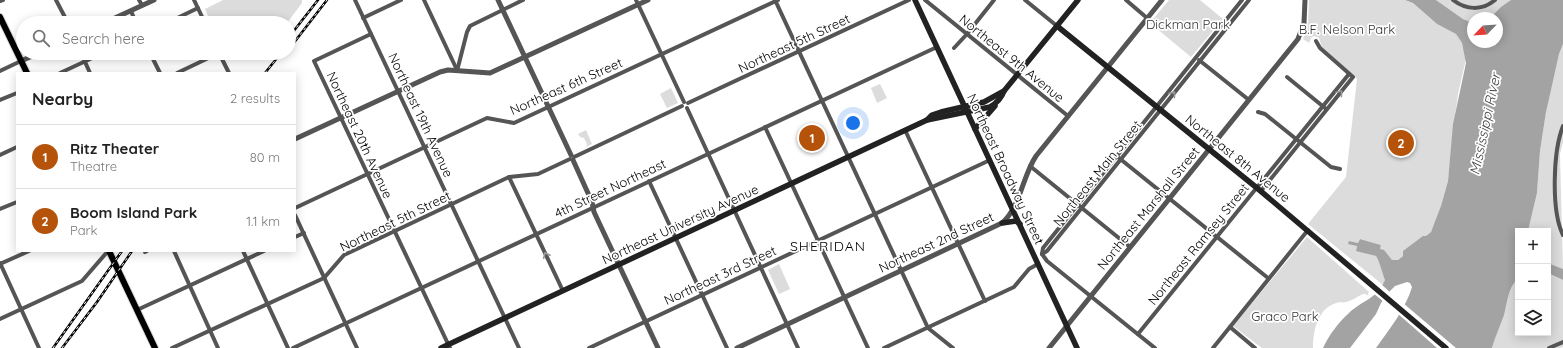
<!DOCTYPE html>
<html lang="en">
<head>
<meta charset="utf-8">
<style>
	:root { --surface:#fff; --page:#f2f2f2; --text:#222; --muted:#767676; --line:#e0e0e0; --accent:#b45309 }
	body { margin:0; font-family:Quicksand,sans-serif; background:var(--page); color:var(--text) }
	.controls { position:absolute; right:12px; bottom:12px; display:grid; overflow:hidden; border-radius:0px; box-shadow:0 2px 10px #0003 }
	.controls button { width:36px; height:36px; display:grid; place-items:center; padding:0; border:0; border-bottom:1px solid var(--line); background:var(--surface); color:var(--text); font:20px sans-serif }
	.compass { position:absolute; left:1467px; top:12px; width:36px; height:36px; border-radius:50%; background:var(--surface); box-shadow:0 2px 10px #0003; rotate:245deg }
	.you { position:absolute; left:853px; top:123px; width:14px; height:14px; margin:-10px; border:3px solid #fff; border-radius:50%; background:#1a73e8; box-shadow:0 0 0 6px #1a73e833 }
	.badge { display:grid; place-items:center; width:26px; height:26px; border-radius:50%; background:var(--accent); color:#fff; font-size:13px; font-weight:700 }
	.pin { position:absolute; translate:-50% -50%; border:2px solid #fff; box-shadow:0 1px 4px #0006 }
	.list { margin:0; padding:0; list-style:none }
	h2 { display:flex; justify-content:space-between; align-items:center; height:52px; margin:0; padding:0 16px; font-size:17px }
	h2 small { font-size:13px; font-weight:400; color:var(--muted) }
	.list li { display:grid; grid-template-columns:26px 1fr auto; gap:12px; align-items:center; box-sizing:border-box; height:64px; padding:0 16px; border-top:1px solid var(--line) }
	.list b { display:block; font-size:15px; white-space:nowrap }
	.list p { margin:0; font-size:13px; white-space:nowrap; color:var(--muted) }
	.list em { font-size:13px; font-style:normal; color:var(--muted) }
	.icon { flex:none; width:22px; height:22px; fill:none; stroke:currentColor; stroke-width:2; stroke-linecap:round; stroke-linejoin:round }
	.map { position:relative; flex:none; width:1563px; height:348px; overflow:hidden }
	.search { position:absolute; background:var(--surface); box-shadow:0 2px 10px #0003; left:16px; top:16px; width:280px; height:44px; display:flex; align-items:center; gap:10px; box-sizing:border-box; padding:0 14px; border-radius:22px; color:var(--muted); font-size:15px }
	.panel { position:absolute; background:var(--surface); box-shadow:0 2px 10px #0003; left:16px; top:72px; width:280px; height:180px; border-radius:0px }
	.map>svg:first-child { display:block }
	.green { fill:#dcdcdc }
	.water { fill:#a3a3a3 }
	.pier { fill:#fff }
	.lines { fill:none; stroke-linecap:round; stroke-linejoin:round }
	.primary-casing { stroke:#dbdbdb; stroke-width:8 }
	.minor { stroke:#555; stroke-width:4 }
	.tertiary { stroke:#555; stroke-width:5 }
	.secondary { stroke:#222; stroke-width:5.5 }
	.primary { stroke:#000; stroke-width:6 }
	.rail-casing { stroke:#000; stroke-width:2.5 }
	.rail { stroke:#fff; stroke-width:1; stroke-dasharray:3; stroke-linecap:butt }
	.oneway { stroke:#999 }
	.labels { text-anchor:middle; dominant-baseline:central; stroke-width:3.5; stroke-linejoin:round; paint-order:stroke }
	.park-label { font-size:13px; fill:#333; stroke:#fff }
	.street-label { font-size:13px; fill:#000; stroke:#fff }
	.water-label { font-size:14px; font-style:italic; fill:#444; stroke:#fff }
	.neighbourhood-label { font-size:14px; letter-spacing:1px; fill:#000; stroke:#fff }
</style>
</head>
<body>
<div class="map">
<svg width="1563" height="348" viewBox="0 0 1563 348">
	<rect width="100%" height="100%" fill="#fff"/>
	<g class="green">
		<polygon points="223,0 302,0 302,3 287,23 211,23 205,9"/>
		<polygon points="1169,0 1200,0 1223,19 1191,57 1150,23"/>
		<path d="M 1309,0 L 1405,0 L 1413,3 L 1437,24 L 1456,34 L 1462,43 L 1466,59 L 1458,94 L 1453,131 L 1448,181 L 1439,214 L 1431,232 L 1398,260 L 1392,260 L 1380,249 L 1381,245 L 1360,239 L 1358,243 L 1349,241 L 1357,246 L 1356,250 L 1376,256 C 1378,258 1384,276 1385,279 C 1385,282 1384,283 1383,285 L 1308,224 L 1346,177 L 1357,79 L 1322,47 L 1319,38 L 1314,36 L 1311,38 L 1309,43 L 1303,39 L 1308,23 Z"/>
		<polygon points="1436,0 1511,0 1490,18 1473,18 1473,23 1463,19"/>
		<polygon points="1563,44 1563,142 1560,154 1563,269 1548,263 1548,231 1528,231 1537,193 1540,151 1548,99 1559,54"/>
		<polygon points="880,84 887,98 877,103 871,88"/>
		<polygon points="671,88 678,103 667,108 660,94"/>
		<polygon points="586,130 592,144 586,147 587,144 584,138 580,137 578,134"/>
		<path d="M 1307,237 L 1369,292 L 1367,296 L 1366,294 L 1363,294 C 1358,296 1352,301 1346,302 C 1344,303 1342,302 1340,302 C 1318,306 1313,330 1313,348 L 1262,348 L 1233,326 Z"/>
		<polygon points="779,264 790,289 779,294 768,270"/>
		<polygon points="1548,273 1563,280 1563,347 1560,348 1492,348 1508,296 1514,282 1517,278 1518,333 1548,333"/>
	</g>
	<g class="water">
		<path d="M 1405,0 L 1436,0 L 1463,19 L 1473,23 L 1473,42 L 1497,42 L 1497,18 L 1490,18 L 1501,7 L 1511,0 L 1563,0 L 1563,44 L 1559,54 L 1546,112 L 1540,151 L 1537,193 L 1528,231 L 1518,231 L 1518,278 C 1508,288 1507,303 1504,315 C 1500,326 1495,337 1492,348 L 1376,348 C 1389,330 1406,308 1412,287 L 1410,283 L 1407,282 L 1395,286 L 1390,291 L 1381,303 L 1376,314 L 1350,348 L 1323,348 C 1329,335 1338,323 1349,313 C 1361,301 1377,299 1385,280 C 1383,275 1379,260 1376,256 L 1356,251 L 1357,246 L 1348,244 L 1349,241 L 1358,243 L 1360,239 L 1381,245 L 1380,249 L 1384,250 L 1392,260 L 1398,260 L 1403,256 L 1403,251 L 1423,236 L 1426,236 L 1431,232 L 1441,206 L 1448,181 L 1453,124 L 1466,63 L 1462,43 L 1456,34 L 1437,24 L 1413,3 Z"/>
		<polygon points="1548,263 1563,269 1563,280 1548,273"/>
	</g>
	<g class="pier">
		<polygon points="1381,284 1391,293 1384,302 1373,293"/>
		<polygon points="1403,303 1456,348 1437,348 1397,313"/>
	</g>
	<g class="lines">
		<defs>
			<g id="primary">
				<polyline points="0,17 27,73"/>
				<polyline points="109,251 155,348"/>
			</g>
		</defs>
		<use href="#primary" class="primary-casing"/>
		<g class="minor">
			<polyline points="56,0 68,23"/>
			<polyline points="139,0 142,5"/>
			<polyline points="194,0 205,23"/>
			<polyline points="355,0 519,348"/>
			<polyline points="424,0 457,70"/>
			<polyline points="636,0 684,102"/>
			<polyline points="775,0 928,328 953,348"/>
			<polyline points="925,0 1068,116"/>
			<polyline points="1025,0 1057,26"/>
			<polyline points="1126,0 1147,18"/>
			<path d="M 1453,0 C 1466,10 1482,11 1495,0"/>
			<polyline points="0,1 3,0"/>
			<polyline points="131,11 136,23"/>
			<polyline points="363,18 401,0"/>
			<polyline points="167,23 198,8"/>
			<polyline points="371,34 314,61 450,348"/>
			<polyline points="954,48 967,34 994,0"/>
			<polyline points="81,53 90,73"/>
			<polyline points="150,53 160,73"/>
			<polyline points="219,53 229,73"/>
			<polyline points="1199,60 1249,100"/>
			<polyline points="0,71 21,61"/>
			<polyline points="457,71 467,32 470,26 523,0"/>
			<polyline points="60,73 103,53"/>
			<polyline points="177,73 219,53"/>
			<polyline points="1287,77 1325,108"/>
			<polyline points="0,100 17,93"/>
			<polyline points="688,103 909,0"/>
			<polyline points="687,108 798,348"/>
			<polyline points="1258,112 1265,114 1331,167 1340,169"/>
			<path d="M 1563,126 C 1553,151 1551,211 1563,235"/>
			<polyline points="765,127 868,348"/>
			<polyline points="905,130 985,301"/>
			<polyline points="0,155 17,147"/>
			<polyline points="574,157 682,106"/>
			<polyline points="1119,158 1268,278"/>
			<polyline points="1030,166 1130,247"/>
			<polyline points="509,177 563,291"/>
			<polyline points="649,181 727,348"/>
			<polyline points="1261,191 1353,77 1320,48 1316,41"/>
			<polyline points="295,208 487,118 514,123 778,0"/>
			<polyline points="0,209 17,202"/>
			<polyline points="295,215 357,348"/>
			<polyline points="295,237 304,233"/>
			<polyline points="174,251 218,348"/>
			<polyline points="243,251 288,348"/>
			<polyline points="145,252 147,251"/>
			<polyline points="1042,254 1047,251 1249,0"/>
			<polyline points="1042,254 1043,248 1242,0"/>
			<polyline points="1042,254 1047,261 1155,348"/>
			<polyline points="0,263 39,348"/>
			<polyline points="0,264 29,251"/>
			<polyline points="137,310 264,251"/>
			<polyline points="0,319 82,281 108,251"/>
			<polyline points="1230,327 1255,348"/>
			<polyline points="1138,334 1349,74"/>
			<polyline points="172,348 324,278 344,255 509,177 538,174 570,159"/>
			<polyline points="293,348 937,47"/>
			<polyline points="589,348 990,160"/>
			<polyline points="884,348 1014,287 1029,269 1038,264"/>
			<polyline points="1213,348 1308,230"/>
			<polyline points="1549,348 1563,342"/>
		</g>
		<g class="tertiary">
			<polyline points="498,0 571,155"/>
			<polyline points="104,23 154,0"/>
			<polyline points="21,61 39,53"/>
			<polyline points="295,139 440,72 448,70 490,73 648,0"/>
			<polyline points="573,160 592,202 594,212 658,348"/>
			<path d="M 737,348 L 1002,223 C 1021,206 1022,177 1036,156 L 1162,0"/>
			<polyline points="1049,348 1298,39 1304,23 1305,0"/>
		</g>
		<g class="secondary">
			<polyline points="915,0 1077,348"/>
			<polyline points="1057,26 1257,188 1446,348"/>
			<polyline points="927,120 932,115 941,112 984,102 1004,91 1078,0"/>
			<polyline points="975,129 995,106"/>
			<polyline points="1002,223 1016,221 1020,224"/>
			<path d="M 441,348 L 927,120 L 990,107 C 997,103 1001,99 1004,91"/>
		</g>
		<use href="#primary" class="primary"/>
		<defs>
			<g id="rail">
				<polyline points="289,37 318,0"/>
				<polyline points="289,49 327,0"/>
				<polyline points="265,73 281,53"/>
				<polyline points="53,348 122,251"/>
				<polyline points="62,348 97,302 132,251"/>
			</g>
		</defs>
		<use href="#rail" class="rail-casing"/>
		<use href="#rail" class="rail"/>
	</g>
	<defs><path id="oneway-chevron" d="M-2-3.5L2.5 0L-2 3.5" fill="none" stroke-width="1.6" stroke-linecap="round" stroke-linejoin="round"/></defs>
	<g class="oneway">
		<use href="#oneway-chevron" transform="translate(1340 93) rotate(-50)"/>
		<use href="#oneway-chevron" transform="translate(1173 94) rotate(-51)"/>
		<use href="#oneway-chevron" transform="translate(546 255) rotate(-115)"/>
	</g>
	<g class="labels">
		<g class="park-label">
			<text x="1188" y="24">Dickman Park</text>
			<text x="1347" y="29">B.F. Nelson Park</text>
			<text x="1285" y="316">Graco Park</text>
		</g>
		<g class="street-label">
			<text transform="translate(794 43) rotate(-25)">Northeast 5th Street</text>
			<text transform="translate(1012 58) rotate(39)">Northeast 9th Avenue</text>
			<text transform="translate(566 86) rotate(-24)">Northeast 6th Street</text>
			<text transform="translate(421 115) rotate(65)">Northeast 19th Avenue</text>
			<text transform="translate(360 135) rotate(65)">Northeast 20th Avenue</text>
			<text transform="translate(1238 158) rotate(39)">Northeast 8th Avenue</text>
			<text transform="translate(1006 169) rotate(65)">Northeast Broadway Street</text>
			<text transform="translate(1097 173) rotate(-51)">Northeast Main Street</text>
			<text transform="translate(610 188) rotate(-25)">4th Street Northeast</text>
			<text transform="translate(1148 208) rotate(-51)">Northeast Marshall Street</text>
			<text transform="translate(395 221) rotate(-26)">Northeast 5th Street</text>
			<text transform="translate(680 224) rotate(-25)">Northeast University Avenue</text>
			<text transform="translate(936 242) rotate(-25)">Northeast 2nd Street</text>
			<text transform="translate(1198 244) rotate(-51)">Northeast Ramsey Street</text>
			<text transform="translate(720 275) rotate(-25)">Northeast 3rd Street</text>
		</g>
		<g class="water-label">
			<text transform="translate(1485 124) rotate(-78)">Mississippi River</text>
		</g>
		<g class="neighbourhood-label">
			<text x="828" y="246">SHERIDAN</text>
		</g>
	</g>
</svg>
<div class="controls">
<button>+</button>
<button>−</button>
<button><svg class="icon" aria-label="layers" viewBox="0 0 24 24"><path d="M12 4l9 5-9 5-9-5zM3 14l9 5 9-5"/></svg></button>
</div>
<svg class="compass" viewBox="-18 -18 36 36"><path d="M0-13l5 13h-10z" fill="#e53935"/><path d="M0 13l5-13h-10z" fill="#767676"/></svg>
<div class="you"></div>
<div class="pin badge" style="left:812px;top:138px">1</div>
<div class="pin badge" style="left:1401px;top:143px">2</div>
<div class="search"><svg class="icon" aria-label="search" viewBox="0 0 24 24"><circle cx="10" cy="10" r="6"/><path d="M15 15l6 6"/></svg>Search here</div>
<section class="panel">
<h2>Nearby<small>2 results</small></h2>
<ul class="list">
<li><span class="badge">1</span><div><b>Ritz Theater</b><p>Theatre</p></div><em>80 m</em></li>
<li><span class="badge">2</span><div><b>Boom Island Park</b><p>Park</p></div><em>1.1 km</em></li>
</ul>
</section>
</div>
</body>
</html>
